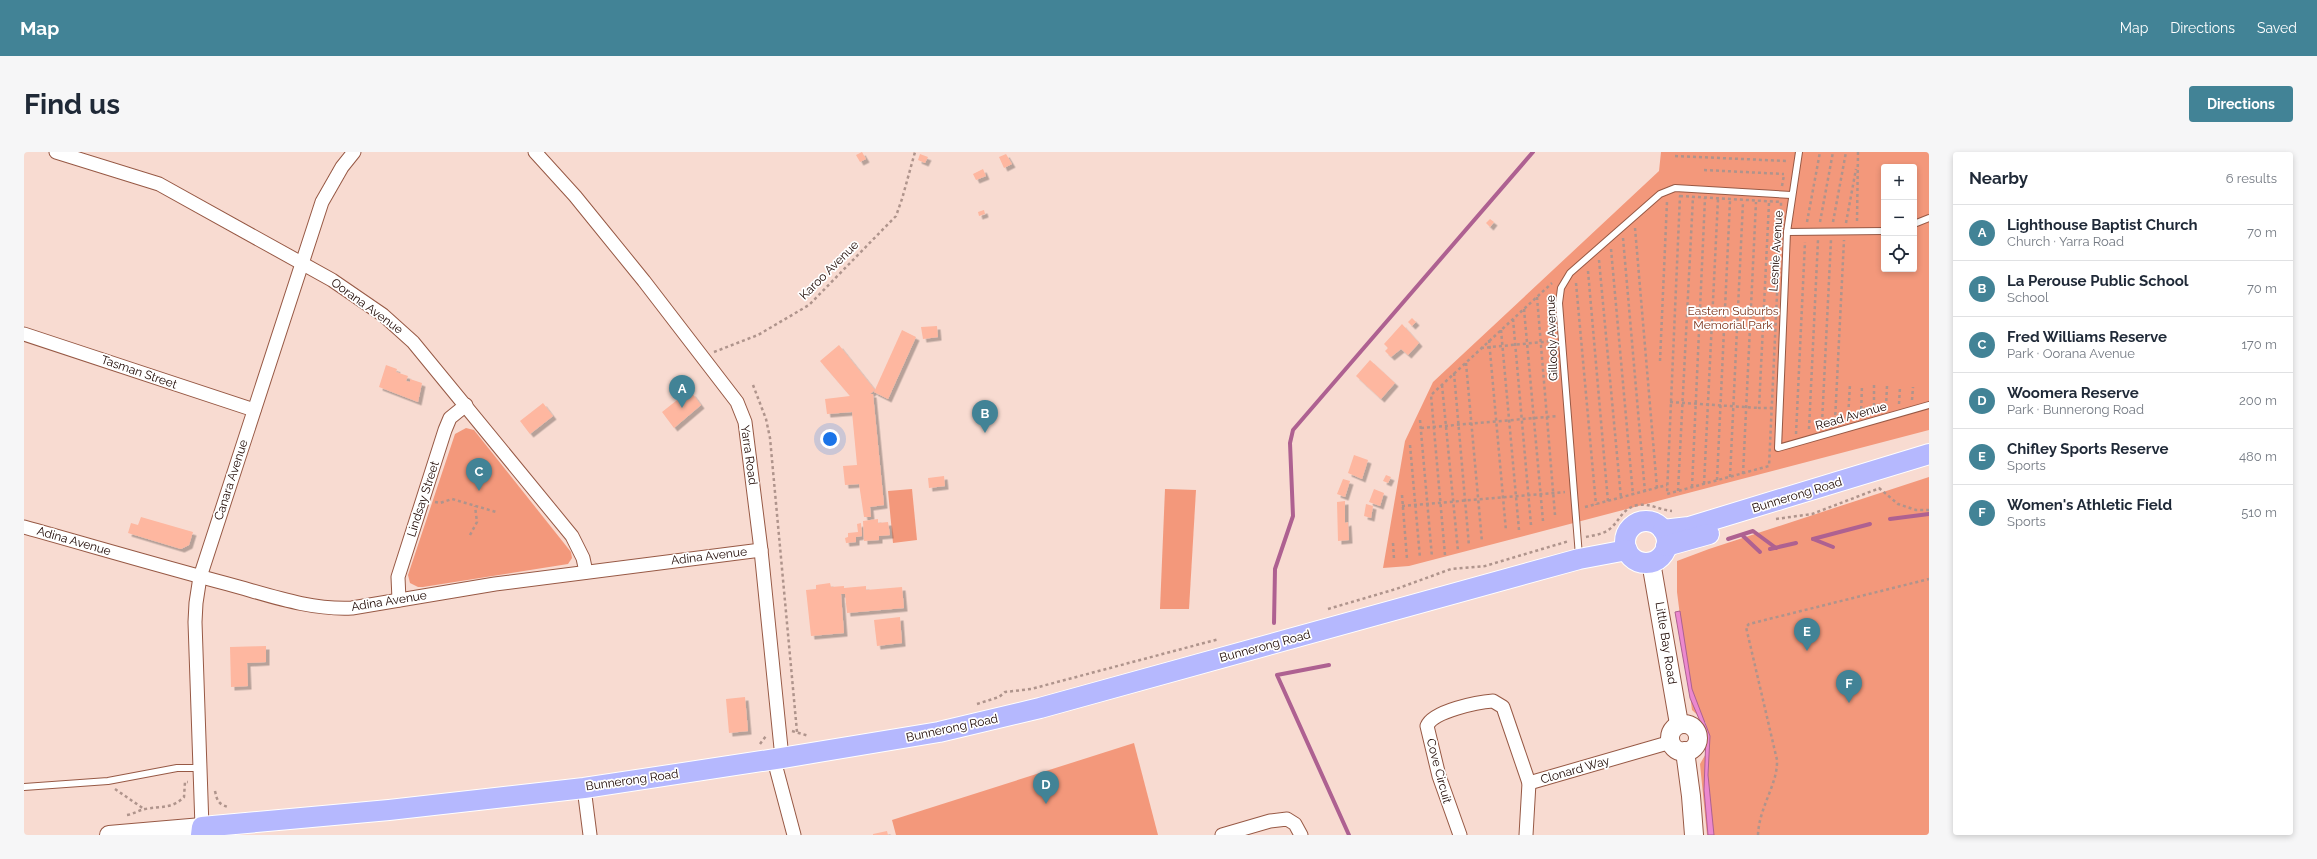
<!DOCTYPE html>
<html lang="en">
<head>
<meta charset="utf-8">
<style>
	:root { --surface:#fff; --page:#f6f6f7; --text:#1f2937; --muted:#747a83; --line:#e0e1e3; --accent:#428396 }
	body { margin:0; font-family:Raleway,sans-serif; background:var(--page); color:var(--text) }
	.controls { position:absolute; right:12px; top:12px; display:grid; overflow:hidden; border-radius:4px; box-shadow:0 2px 6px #0003 }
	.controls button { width:36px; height:36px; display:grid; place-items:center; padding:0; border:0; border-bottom:1px solid var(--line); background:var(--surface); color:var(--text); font:20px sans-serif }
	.you { position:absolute; left:806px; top:287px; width:14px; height:14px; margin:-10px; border:3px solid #fff; border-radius:50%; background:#1a73e8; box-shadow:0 0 0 6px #1a73e833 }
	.badge { display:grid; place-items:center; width:26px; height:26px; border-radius:50%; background:var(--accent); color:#fff; font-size:13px; font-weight:700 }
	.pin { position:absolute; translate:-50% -33px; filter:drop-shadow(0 1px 2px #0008) }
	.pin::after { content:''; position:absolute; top:21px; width:14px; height:12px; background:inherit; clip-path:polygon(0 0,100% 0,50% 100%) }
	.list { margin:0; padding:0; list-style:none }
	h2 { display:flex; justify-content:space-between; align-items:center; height:52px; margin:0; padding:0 16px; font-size:17px }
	h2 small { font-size:13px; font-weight:400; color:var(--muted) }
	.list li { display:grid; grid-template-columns:26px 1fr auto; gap:12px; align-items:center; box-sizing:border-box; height:56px; padding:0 16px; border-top:1px solid var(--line) }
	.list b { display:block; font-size:15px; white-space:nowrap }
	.list p { margin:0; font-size:13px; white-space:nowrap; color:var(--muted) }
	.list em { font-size:13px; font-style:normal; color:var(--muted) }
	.icon { flex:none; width:22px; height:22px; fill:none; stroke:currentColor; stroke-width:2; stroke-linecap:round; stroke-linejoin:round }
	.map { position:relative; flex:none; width:1905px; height:683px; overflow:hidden; border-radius:4px }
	header { display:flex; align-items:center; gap:24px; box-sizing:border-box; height:56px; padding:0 20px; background:var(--accent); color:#fff }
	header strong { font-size:19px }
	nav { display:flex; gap:22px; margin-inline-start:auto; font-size:14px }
	.intro { display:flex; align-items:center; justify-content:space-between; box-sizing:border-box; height:96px; padding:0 24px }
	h1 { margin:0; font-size:28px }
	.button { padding:10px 18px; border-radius:4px; background:var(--accent); color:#fff; font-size:14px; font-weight:700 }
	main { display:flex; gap:24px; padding:0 24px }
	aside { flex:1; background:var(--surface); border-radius:4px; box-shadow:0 2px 6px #0003 }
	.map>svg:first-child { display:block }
	.green { fill:#f3987b; fill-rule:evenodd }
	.water { fill:#ec88cf; stroke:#ae6191 }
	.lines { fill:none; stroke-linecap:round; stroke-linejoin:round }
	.stream { stroke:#ae6191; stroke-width:4 }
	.building { fill:#feb7a0; filter:url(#shadow) }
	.lane-casing { stroke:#975945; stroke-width:8 }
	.street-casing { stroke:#975945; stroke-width:15 }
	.secondary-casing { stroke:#975945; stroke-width:20 }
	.primary-casing { stroke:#fff; stroke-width:22 }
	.path { stroke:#af948c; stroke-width:2.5; stroke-dasharray:3 3; stroke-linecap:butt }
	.lane { stroke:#fff; stroke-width:6 }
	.street { stroke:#fff; stroke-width:13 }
	.secondary { stroke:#fff; stroke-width:18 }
	.primary { stroke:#b5b8fe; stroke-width:20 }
	.labels { text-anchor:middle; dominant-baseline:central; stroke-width:3.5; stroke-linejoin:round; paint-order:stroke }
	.street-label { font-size:12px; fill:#1c0601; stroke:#fff }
	.park-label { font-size:12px; fill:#7d351c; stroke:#fff }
</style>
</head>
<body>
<header>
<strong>Map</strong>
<nav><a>Map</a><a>Directions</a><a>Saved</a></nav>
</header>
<div class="intro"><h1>Find us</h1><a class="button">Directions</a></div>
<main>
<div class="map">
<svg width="1905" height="683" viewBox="0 0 1905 683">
	<defs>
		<filter id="shadow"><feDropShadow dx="3.5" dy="3.5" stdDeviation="0" flood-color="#0004"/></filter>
	</defs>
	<rect width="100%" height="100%" fill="#f8dbd1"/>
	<g class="green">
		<path d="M 1637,0 L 1905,0 L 1905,278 L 1385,414 L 1359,416 L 1381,289 L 1409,230 L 1635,19 ZM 1860,15 L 1890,15 L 1890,117 L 1860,117 Z"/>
		<polygon points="442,276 450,278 547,400 548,406 544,412 399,435 394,435 386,431 384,423 431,282"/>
		<polygon points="1905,325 1905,683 1683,683 1676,612 1684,598 1682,571 1668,558 1653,440 1653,409 1685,397"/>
		<polygon points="888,337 893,388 869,391 864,339"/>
		<polygon points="1141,337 1172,338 1165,457 1136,457"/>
		<polygon points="1110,591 1134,683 872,683 868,668"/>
	</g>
	<polygon class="water" points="1656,459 1668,537 1686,584 1684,623 1690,683 1684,683 1680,638 1682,583 1666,546 1651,460"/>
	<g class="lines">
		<g class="stream">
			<polyline points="1866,367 1905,362"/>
			<polyline points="1718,383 1736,400"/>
			<polyline points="1704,387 1729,379 1752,396"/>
			<polyline points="1789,387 1846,372"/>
			<polyline points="1789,387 1809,395"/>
			<polyline points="1746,397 1772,391"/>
			<polyline points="1250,471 1251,417 1269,364 1266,291 1269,278 1509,0"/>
			<polyline points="1305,513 1253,523 1325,683"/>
		</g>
	</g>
	<g class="building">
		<polygon points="838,0 842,7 836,10 832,3"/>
		<polygon points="896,2 904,5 901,11 894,8"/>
		<polygon points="982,2 988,12 980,16 975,5"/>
		<polygon points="959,17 962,24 952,28 949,22"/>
		<polygon points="960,58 961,62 955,64 954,60"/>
		<polygon points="1466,67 1470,70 1466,75 1462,71"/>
		<polygon points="1388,166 1392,170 1388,174 1384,170"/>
		<polygon points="1378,172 1395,191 1384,203 1377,197 1367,205 1361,199 1364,196 1360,192"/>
		<polygon points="913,174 914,185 899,187 897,175"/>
		<polygon points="878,178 892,185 864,247 850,240"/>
		<polygon points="815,193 851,238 846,242 849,242 860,353 846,355 847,365 840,365 835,332 821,333 819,314 833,313 828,260 803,262 801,247 826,244 796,209"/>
		<polygon points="1346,208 1371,231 1357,247 1332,224"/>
		<polygon points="362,213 373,217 372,220 384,224 382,229 386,230 386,227 398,231 394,250 355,235"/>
		<polygon points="662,241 664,244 668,241 677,253 650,276 638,260"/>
		<polygon points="519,251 529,264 506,282 496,269"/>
		<polygon points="1330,303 1344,308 1338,327 1324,321"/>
		<polygon points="1362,323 1367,325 1364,331 1359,329"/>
		<polygon points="920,324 921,334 905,336 904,326"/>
		<polygon points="1319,327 1326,329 1321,345 1313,342"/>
		<polygon points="1350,337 1360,341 1356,354 1345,350"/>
		<polygon points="1321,349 1321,371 1324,370 1325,388 1314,389 1313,350"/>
		<polygon points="1342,352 1349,354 1347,366 1340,364"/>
		<polygon points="117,365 169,380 165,393 157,397 104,381 107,371 114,373"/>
		<polygon points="854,367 854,371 864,370 866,383 855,384 855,388 840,389 839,369"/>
		<polygon points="837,371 838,384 832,385 832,390 822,391 821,386 824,385 824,381 834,380 833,372"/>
		<polygon points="806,431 807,435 820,434 820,436 842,434 842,438 878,435 880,456 823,461 821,442 817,442 820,481 787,484 782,438 792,437 792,433"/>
		<polygon points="876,465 878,491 853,494 850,468"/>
		<polygon points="242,494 242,510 223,511 224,534 207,535 206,495"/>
		<polygon points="721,545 724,579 705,581 702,547"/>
		<polygon points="863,679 864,683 849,683 849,682"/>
	</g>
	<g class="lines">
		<defs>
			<g id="lane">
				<polyline points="1775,0 1763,80 1754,296 1905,253"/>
				<polyline points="1890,72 1905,66"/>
				<polyline points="1763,80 1860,79"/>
				<polyline points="1555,404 1535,151 1537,136 1546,121 1636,42 1651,36 1767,43"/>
				<polyline points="0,635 84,629 153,616 177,616"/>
			</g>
			<g id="street">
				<polyline points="32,0 135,32 308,128 359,163 389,190 548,384 559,406 562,420"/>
				<polyline points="511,0 551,44 620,129 713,250 721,270 737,398 758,606"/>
				<polyline points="0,182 230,258"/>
				<path d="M 0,375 C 68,394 136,414 204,432 C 245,443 285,458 328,456 L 471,432 L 737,398"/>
				<polyline points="375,448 374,425 421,278 426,266 442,253"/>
				<polyline points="750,608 770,683"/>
				<polyline points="1505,631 1647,590"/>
				<polyline points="560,636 566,683"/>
				<polyline points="178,675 171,470 172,451 176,425 298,50 318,15 330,0"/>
				<polyline points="1198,683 1246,669 1263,667 1271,672 1277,683"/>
				<path d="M 1436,683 L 1415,624 L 1403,574 C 1409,559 1454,550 1469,549 L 1479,555 L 1505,631 L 1502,683"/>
			</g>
			<g id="secondary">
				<polyline points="1627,410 1655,572"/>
				<circle cx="1660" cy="586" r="14"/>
				<polyline points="1661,599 1667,644 1670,683"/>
				<polyline points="85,683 178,675"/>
			</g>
			<g id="primary">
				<circle cx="1622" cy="390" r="21"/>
				<polyline points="1639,378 1665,375 1905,302"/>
				<polyline points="1642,394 1685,382"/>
				<polyline points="177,683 178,675 365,658 560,636 758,606 915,580 1016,556 1555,407 1603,398"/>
			</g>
		</defs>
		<use href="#lane" class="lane-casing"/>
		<use href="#street" class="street-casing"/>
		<use href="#secondary" class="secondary-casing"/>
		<use href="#primary" class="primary-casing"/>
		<g class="path">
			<polyline points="1651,4 1763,9"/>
			<polyline points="1680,18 1760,22"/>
			<polyline points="1758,34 1760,23"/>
			<polygon points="1656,44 1757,50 1757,57 1745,314 1643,342"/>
			<polyline points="1745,51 1735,256 1747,256"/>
			<polyline points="1833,69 1834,0"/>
			<polyline points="1783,70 1796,0"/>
			<polyline points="1796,70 1809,0"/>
			<polyline points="1809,70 1822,0"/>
			<polyline points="1822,71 1832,17"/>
			<polyline points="1611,76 1633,336"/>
			<polyline points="1599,86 1621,340"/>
			<polyline points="1587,97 1609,343"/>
			<polyline points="1575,108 1597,346"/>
			<polyline points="1564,119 1584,350"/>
			<polyline points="1552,131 1572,353"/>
			<polyline points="1513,145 1531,363"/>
			<polyline points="1500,157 1519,369"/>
			<polyline points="1489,167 1507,373"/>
			<polyline points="1477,178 1495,378"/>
			<polyline points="1465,188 1482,379"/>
			<polyline points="1457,196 1529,189"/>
			<polyline points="690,200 734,183 785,153 872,64 878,47 891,0"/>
			<polyline points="1636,209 1643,50"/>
			<polyline points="1442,211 1458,390"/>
			<polyline points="1430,221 1445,394"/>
			<polyline points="729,233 742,267 746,286 773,580"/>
			<polyline points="1418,233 1434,399"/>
			<polyline points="1888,248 1889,235"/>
			<polyline points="1646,250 1735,256"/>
			<polyline points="1875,252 1876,235"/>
			<polyline points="1862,255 1863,234"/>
			<polyline points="1850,260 1850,232"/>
			<polyline points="1837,263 1838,233"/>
			<polyline points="1824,267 1826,232"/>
			<polyline points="1396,268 1408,405"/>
			<polyline points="1811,269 1820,88"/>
			<polyline points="1798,271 1807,88"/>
			<polyline points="1397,276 1534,264"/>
			<polyline points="1785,277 1794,88"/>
			<polyline points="1772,282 1781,90"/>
			<polyline points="1386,293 1396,406"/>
			<polyline points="1719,322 1732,50"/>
			<polyline points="1706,325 1719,50"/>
			<polyline points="1693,328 1706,49"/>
			<polyline points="1680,332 1694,47"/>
			<polyline points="1668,335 1681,46"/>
			<polyline points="1855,336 1874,352 1892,358 1905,358"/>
			<polyline points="1654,339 1669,45"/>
			<polyline points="1378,343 1383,407"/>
			<polyline points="411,350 416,351 428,347 472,360"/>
			<polyline points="1378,354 1541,340"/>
			<polyline points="1561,355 1643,333"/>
			<polyline points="1752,367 1788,362 1856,336"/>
			<polyline points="446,383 453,370 451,354"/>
			<path d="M 1562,385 C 1571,383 1581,382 1588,375 C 1597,366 1599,356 1614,353 C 1625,351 1636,358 1648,359"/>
			<polyline points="1369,391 1370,407"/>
			<polyline points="1421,403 1407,243 1528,131"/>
			<polyline points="1304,457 1372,437 1427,417 1461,414 1545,389"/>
			<polyline points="953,552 975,545 981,540 1007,537 1195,487"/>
			<polyline points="1671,567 1678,583 1677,598"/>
			<polyline points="768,579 785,584"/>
			<polyline points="736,592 742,584"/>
			<polyline points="91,637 120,657"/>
			<path d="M 191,639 C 193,648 194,652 204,655"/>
			<path d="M 103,663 C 110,662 115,658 121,657 C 137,654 148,657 160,645 L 161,630 L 164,630"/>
			<path d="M 1734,683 C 1735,655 1754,632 1753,608 L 1722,475 L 1725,472 L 1905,427"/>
		</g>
		<use href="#lane" class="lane"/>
		<use href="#street" class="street"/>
		<use href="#secondary" class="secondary"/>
		<use href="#primary" class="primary"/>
	</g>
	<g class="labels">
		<g class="street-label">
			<text transform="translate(1752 99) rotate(-86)">Lesnie Avenue</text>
			<text transform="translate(805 118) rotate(-45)">Karoo Avenue</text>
			<text transform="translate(343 154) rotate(36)">Oorana Avenue</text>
			<text transform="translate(1528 186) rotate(-92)">Gillooly Avenue</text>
			<text transform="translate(115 220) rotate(19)">Tasman Street</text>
			<text transform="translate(1827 264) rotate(-16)">Read Avenue</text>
			<text transform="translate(725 303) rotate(82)">Yarra Road</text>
			<text transform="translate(207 328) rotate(-72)">Canara Avenue</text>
			<text transform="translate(1773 343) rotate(-17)">Bunnerong Road</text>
			<text transform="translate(399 347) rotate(-72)">Lindsay Street</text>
			<text transform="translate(50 389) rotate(16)">Adina Avenue</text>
			<text transform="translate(685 404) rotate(-7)">Adina Avenue</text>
			<text transform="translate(365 449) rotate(-9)">Adina Avenue</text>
			<text transform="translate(1642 491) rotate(81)">Little Bay Road</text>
			<text transform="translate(1241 494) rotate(-15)">Bunnerong Road</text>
			<text transform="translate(928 576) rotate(-12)">Bunnerong Road</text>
			<text transform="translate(1551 618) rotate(-16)">Clonard Way</text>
			<text transform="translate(1415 619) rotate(75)">Cove Circuit</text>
			<text transform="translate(608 628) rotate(-8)">Bunnerong Road</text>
		</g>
		<g class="park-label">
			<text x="1709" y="159">Eastern Suburbs<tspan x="1709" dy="14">Memorial Park</tspan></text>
		</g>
	</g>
</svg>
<div class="controls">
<button>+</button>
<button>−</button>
<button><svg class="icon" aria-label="locate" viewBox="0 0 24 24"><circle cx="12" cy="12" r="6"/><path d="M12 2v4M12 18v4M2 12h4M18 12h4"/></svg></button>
</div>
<div class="you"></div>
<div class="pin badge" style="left:658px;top:256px">A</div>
<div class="pin badge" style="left:961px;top:281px">B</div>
<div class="pin badge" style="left:455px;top:339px">C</div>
<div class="pin badge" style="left:1022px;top:652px">D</div>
<div class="pin badge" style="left:1783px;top:499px">E</div>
<div class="pin badge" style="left:1825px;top:551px">F</div>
</div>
<aside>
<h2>Nearby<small>6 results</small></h2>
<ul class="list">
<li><span class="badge">A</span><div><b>Lighthouse Baptist Church</b><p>Church · Yarra Road</p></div><em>70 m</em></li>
<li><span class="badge">B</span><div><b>La Perouse Public School</b><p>School</p></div><em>70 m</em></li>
<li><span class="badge">C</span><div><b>Fred Williams Reserve</b><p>Park · Oorana Avenue</p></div><em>170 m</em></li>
<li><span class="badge">D</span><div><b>Woomera Reserve</b><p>Park · Bunnerong Road</p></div><em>200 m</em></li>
<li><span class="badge">E</span><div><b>Chifley Sports Reserve</b><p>Sports</p></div><em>480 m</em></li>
<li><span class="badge">F</span><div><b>Women's Athletic Field</b><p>Sports</p></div><em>510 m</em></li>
</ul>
</aside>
</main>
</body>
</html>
